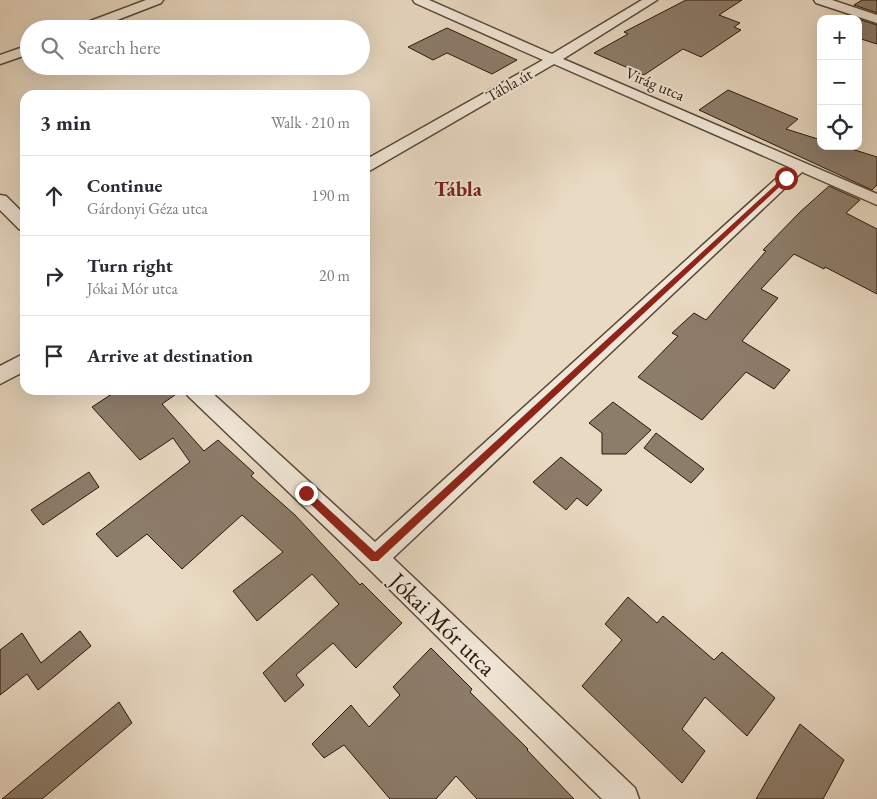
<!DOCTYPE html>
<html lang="en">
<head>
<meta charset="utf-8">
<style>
	:root { --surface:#fff; --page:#f2f2f3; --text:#2b2b33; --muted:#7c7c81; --line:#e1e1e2 }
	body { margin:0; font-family:"EB Garamond",serif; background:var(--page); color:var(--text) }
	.controls { position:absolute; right:15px; top:15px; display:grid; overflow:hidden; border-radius:10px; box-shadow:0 5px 20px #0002 }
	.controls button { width:45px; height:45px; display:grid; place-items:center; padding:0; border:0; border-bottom:1px solid var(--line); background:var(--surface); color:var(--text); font:25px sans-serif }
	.stop { position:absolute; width:15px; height:15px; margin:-11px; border:4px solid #8f2418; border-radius:50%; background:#fff }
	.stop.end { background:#8f2418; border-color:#fff; box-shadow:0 1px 5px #0008 }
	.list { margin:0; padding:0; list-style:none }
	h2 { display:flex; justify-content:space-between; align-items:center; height:65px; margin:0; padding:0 20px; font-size:21px }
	h2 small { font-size:16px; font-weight:400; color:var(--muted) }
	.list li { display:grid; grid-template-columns:32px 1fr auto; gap:15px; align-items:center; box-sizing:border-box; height:80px; padding:0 20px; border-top:1px solid var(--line) }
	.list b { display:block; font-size:19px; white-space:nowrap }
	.list p { margin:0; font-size:16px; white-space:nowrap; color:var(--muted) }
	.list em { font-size:16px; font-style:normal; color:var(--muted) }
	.icon { flex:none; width:28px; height:28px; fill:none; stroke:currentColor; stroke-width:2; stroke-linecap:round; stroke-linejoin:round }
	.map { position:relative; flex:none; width:877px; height:799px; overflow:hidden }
	.search { position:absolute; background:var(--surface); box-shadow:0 5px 20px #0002; left:20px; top:20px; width:350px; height:55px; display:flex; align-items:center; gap:12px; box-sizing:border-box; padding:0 18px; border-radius:28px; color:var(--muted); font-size:19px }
	.panel { position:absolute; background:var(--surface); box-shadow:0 5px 20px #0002; left:20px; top:90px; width:350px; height:305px; border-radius:15px }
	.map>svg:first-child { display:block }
	.building { fill:#8c7c6a; stroke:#27170a }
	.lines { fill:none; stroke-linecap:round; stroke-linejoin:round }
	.minor-casing { stroke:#584838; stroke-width:3 }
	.minor { fill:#f1e7d8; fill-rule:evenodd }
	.route { fill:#8f2418 }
	.labels { text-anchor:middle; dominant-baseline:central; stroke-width:4; stroke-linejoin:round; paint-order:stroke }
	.far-street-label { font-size:16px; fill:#27170a; stroke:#f1e7d8 }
	.far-district-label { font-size:21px; font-weight:bold; fill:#7a1f14; stroke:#f1e7d8 }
	.near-street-label { font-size:24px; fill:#27170a; stroke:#f1e7d8 }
</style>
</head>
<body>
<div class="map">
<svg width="877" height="799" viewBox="0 0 877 799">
	<rect width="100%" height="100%" fill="#e9dac3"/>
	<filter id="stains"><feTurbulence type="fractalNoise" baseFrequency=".004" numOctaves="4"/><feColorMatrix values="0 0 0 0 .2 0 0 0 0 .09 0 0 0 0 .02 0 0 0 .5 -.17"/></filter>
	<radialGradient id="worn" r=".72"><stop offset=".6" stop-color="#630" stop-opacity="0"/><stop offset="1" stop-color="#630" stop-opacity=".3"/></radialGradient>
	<g class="building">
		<polygon points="686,0 742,0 719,15 740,23 734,27 741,30 701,57 683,49 644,75 594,53 628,34 624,32"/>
		<polygon points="862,0 877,0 877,13 854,5"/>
		<polygon points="858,19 877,25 877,44 858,38"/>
		<polygon points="447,28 517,60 492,74 447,53 433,60 408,47"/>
		<polygon points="728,90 798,119 786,129 821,140 821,146 842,146 877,157 877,185 872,190 699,110"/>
		<polygon points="829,186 860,200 846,213 877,229 877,294 825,267 824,269 794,254 761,289 778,298 742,341 790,370 774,389 746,372 702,420 638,377 678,336 672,333 694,313 706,320 766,251 763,250 800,212"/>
		<polygon points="118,390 182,390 162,404 204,451 218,440 254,473 251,476 295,515 360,585 362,583 402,623 356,668 333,643 296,675 304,685 285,702 263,673 339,604 312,574 257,621 233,591 283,552 242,515 182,569 147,534 117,557 96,534 190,462 173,438 140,460 92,407"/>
		<polygon points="613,402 651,430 626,454 602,454 602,433 589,423"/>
		<polygon points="656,433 704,469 691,483 644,448"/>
		<polygon points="561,457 602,490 587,506 577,498 566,510 533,482"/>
		<polygon points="89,472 99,487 43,525 31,510"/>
		<polygon points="628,597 657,623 663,616 714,660 722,652 775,698 747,736 705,697 682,729 705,751 682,783 582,686 622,640 605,624"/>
		<polygon points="80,631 91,646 38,690 27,674 0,695 0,650 22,633 41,663"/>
		<polygon points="431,648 472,689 470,692 528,749 527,750 574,799 477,799 456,776 436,799 390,799 344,745 324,758 312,744 351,705 369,727 400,695 393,687"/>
		<polygon points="119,702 132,723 42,799 2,799"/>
		<polygon points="800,724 844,760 823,799 756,799"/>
	</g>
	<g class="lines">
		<defs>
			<g id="minor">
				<polygon points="146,0 163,0 161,3 94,29 76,29 77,26"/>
				<polygon points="413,0 429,0 552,54 642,0 657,0 563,59 877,194 877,205 802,172 393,558 635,788 639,799 602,799 366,566 188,396 184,390 209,390 375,542 789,167 554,64 371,170 365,172 365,160 543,60 415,3"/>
				<polygon points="814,0 832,0 877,15 877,23 816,3"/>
				<polygon points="29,45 29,54 0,64 0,55"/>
				<polygon points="0,195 6,196 25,215 25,231 19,229 0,210"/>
				<polygon points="25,353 25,371 0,384 0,366"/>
			</g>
		</defs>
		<use href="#minor" class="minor-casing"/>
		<use href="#minor" class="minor"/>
	</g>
	<polygon class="route" points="784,177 789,178 378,561 371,561 302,496 302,491 309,491 375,552"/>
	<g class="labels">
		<g class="far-street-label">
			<text transform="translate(655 84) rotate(23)">Virág utca</text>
			<text transform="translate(509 85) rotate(-30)">Tábla út</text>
		</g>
		<g class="far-district-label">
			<text x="458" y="188">Tábla</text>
		</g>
		<g class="near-street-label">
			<text transform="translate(443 624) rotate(44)">Jókai Mór utca</text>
		</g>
	</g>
	<rect width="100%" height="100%" filter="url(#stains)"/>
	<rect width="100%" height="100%" fill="url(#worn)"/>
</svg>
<div class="controls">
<button>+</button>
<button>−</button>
<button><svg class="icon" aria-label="locate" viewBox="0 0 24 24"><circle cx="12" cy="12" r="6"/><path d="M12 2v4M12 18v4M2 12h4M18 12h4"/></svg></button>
</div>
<div class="stop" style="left:786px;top:178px"></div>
<div class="stop end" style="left:306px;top:493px"></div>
<div class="search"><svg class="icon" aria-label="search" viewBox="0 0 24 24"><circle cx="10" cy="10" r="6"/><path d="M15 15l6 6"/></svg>Search here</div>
<section class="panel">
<h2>3 min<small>Walk · 210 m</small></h2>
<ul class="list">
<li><svg class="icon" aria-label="ahead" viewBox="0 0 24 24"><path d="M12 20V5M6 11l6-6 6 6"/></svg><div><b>Continue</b><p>Gárdonyi Géza utca</p></div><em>190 m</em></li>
<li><svg class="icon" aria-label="right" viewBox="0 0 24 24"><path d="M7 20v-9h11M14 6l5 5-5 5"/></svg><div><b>Turn right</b><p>Jókai Mór utca</p></div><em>20 m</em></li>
<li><svg class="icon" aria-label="arrive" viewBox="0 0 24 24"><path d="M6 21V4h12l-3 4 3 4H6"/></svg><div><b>Arrive at destination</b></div></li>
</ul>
</section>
</div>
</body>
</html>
